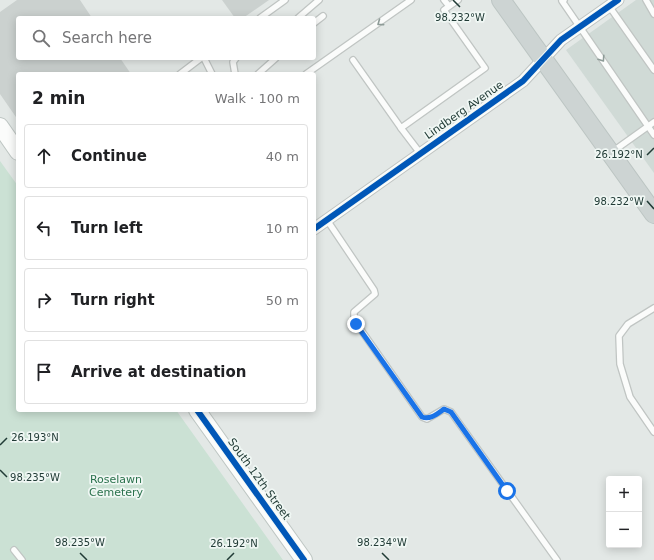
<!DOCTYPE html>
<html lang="en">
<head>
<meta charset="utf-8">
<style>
	:root { --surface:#fff; --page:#f2f2f2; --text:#202124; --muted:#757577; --line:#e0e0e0 }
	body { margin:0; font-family:"DejaVu Sans",sans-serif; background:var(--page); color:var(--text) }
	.controls { position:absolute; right:12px; bottom:12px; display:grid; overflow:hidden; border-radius:4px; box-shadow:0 2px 10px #0003 }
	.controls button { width:36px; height:36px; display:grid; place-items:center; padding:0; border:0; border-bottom:1px solid var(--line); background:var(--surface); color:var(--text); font:20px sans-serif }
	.stop { position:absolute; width:12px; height:12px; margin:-9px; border:3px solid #1a73e8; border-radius:50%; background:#fff }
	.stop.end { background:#1a73e8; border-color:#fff; box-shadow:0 1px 4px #0008 }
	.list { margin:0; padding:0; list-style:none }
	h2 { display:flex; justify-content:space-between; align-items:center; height:52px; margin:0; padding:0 16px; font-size:17px }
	h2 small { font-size:13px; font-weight:400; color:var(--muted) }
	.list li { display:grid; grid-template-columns:26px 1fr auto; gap:12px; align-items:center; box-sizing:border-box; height:64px; margin:0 8px 8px; padding:0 8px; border:1px solid var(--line); border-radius:4px }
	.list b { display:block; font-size:15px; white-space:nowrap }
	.list em { font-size:13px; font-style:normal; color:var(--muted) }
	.icon { flex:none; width:22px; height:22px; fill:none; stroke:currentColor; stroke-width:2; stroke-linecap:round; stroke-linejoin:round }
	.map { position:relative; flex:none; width:654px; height:560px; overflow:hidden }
	.search { position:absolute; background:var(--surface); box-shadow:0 2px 10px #0003; left:16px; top:16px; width:300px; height:44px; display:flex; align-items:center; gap:10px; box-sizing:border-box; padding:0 14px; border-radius:4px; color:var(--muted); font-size:15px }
	.panel { position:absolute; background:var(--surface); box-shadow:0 2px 10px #0003; left:16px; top:72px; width:300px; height:340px; border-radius:4px }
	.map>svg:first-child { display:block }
	.built { fill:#d0dad6 }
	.green { fill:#cbe1d4 }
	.building { fill:#cbd1cf }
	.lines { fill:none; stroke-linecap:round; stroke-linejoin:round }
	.lane-casing { stroke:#c0c5c3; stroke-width:8 }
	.street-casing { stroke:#c0c5c3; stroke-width:13 }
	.secondary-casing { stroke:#bec6c3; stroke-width:18 }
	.primary-casing { stroke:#bcc5c3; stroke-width:20 }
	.lane { stroke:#fbfcfb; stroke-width:5.5 }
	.street { stroke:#fbfcfb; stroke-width:11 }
	.secondary { stroke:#fbfcfb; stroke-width:16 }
	.primary { stroke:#cdd4d3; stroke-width:18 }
	.cycleway-casing { stroke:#f0f7f4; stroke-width:8 }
	.cycleway { stroke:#0057b8; stroke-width:6 }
	.oneway { stroke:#8e9c98 }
	.route { stroke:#1a73e8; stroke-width:5 }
	.ticks { fill:none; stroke:#213b36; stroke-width:1.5 }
	.labels { text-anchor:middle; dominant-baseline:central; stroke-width:3.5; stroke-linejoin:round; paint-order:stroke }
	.street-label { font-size:11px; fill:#213b36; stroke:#f0f7f4 }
	.park-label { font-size:11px; fill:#2b724d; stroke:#f0f7f4 }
	.ticks-label { font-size:10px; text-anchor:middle; fill:#213b36; stroke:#f0f7f4; stroke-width:3.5; stroke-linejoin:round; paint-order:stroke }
</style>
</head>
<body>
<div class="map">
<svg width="654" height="560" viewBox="0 0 654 560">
	<rect width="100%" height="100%" fill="#e3e8e6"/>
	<polygon class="built" points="636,0 654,0 654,173 566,50"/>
	<polygon class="green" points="0,161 18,186 18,410 176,410 283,560 0,560"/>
	<g class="building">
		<polygon points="17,0 80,0 92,18 18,18 18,58 120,58 131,74 18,74 18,120 0,94 0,12"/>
		<polygon points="222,0 269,0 243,18 235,18"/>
	</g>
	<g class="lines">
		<defs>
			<g id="lane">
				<polyline points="444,0 449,6"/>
				<polyline points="564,0 562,1 654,135"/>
				<polyline points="646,0 654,14"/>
				<polyline points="609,6 654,70"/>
				<polyline points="260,18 285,0"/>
				<polyline points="298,18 319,0"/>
				<polyline points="314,23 323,16"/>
				<polyline points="204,58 212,74"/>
				<polyline points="353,60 401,128 485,68 444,10 458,0"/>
				<polyline points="180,74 201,58"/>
				<polyline points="235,74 233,62 236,58"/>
				<polyline points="258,74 276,58"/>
				<polyline points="306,74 411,0"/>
				<polyline points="401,128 420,153"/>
				<polyline points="612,152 654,122"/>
				<polyline points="327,220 374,290 375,294 354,312 354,320 422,417 427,419 444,409 451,412 557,560"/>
				<polyline points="654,308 628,324 619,336 620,364 630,397 654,432"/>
				<polyline points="14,550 22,560"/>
			</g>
			<polyline id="street" points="314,229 523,81 561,40 618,0"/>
			<g id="secondary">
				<polyline points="0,126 18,152"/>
				<polyline points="197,410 304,560"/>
			</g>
			<polyline id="primary" points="501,0 654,214"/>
		</defs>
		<use href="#lane" class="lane-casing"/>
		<use href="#street" class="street-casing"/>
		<use href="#secondary" class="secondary-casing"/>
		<use href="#primary" class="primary-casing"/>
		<use href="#lane" class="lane"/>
		<use href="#street" class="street"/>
		<use href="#secondary" class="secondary"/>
		<use href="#primary" class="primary"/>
		<defs>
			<g id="cycleway">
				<polyline points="314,229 523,81 561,40 618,0"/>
				<polyline points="197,410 304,560"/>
			</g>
		</defs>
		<use href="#cycleway" class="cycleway-casing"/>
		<use href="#cycleway" class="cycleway"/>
	</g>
	<defs><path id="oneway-chevron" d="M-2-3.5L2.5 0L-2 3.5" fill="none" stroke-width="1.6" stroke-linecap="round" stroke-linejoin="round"/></defs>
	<g class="oneway">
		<use href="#oneway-chevron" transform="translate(380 23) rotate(144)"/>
		<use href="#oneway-chevron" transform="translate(602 59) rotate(56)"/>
	</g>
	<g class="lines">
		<path class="route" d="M 356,324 L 422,417 C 430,420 437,414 444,409 L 451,412 L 507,491"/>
	</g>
	<path class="ticks" d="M 453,0 L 460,7M 647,155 L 654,148M 647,201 L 654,209M 0,445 L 7,438M 0,470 L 7,477M 80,553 L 87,560M 382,553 L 389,560M 227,560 L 234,553"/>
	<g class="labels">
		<g class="street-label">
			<text transform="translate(464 110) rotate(-35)">Lindberg Avenue</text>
			<text transform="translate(259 479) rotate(54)">South 12th Street</text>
		</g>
		<g class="park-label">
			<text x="116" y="479">Roselawn<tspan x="116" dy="13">Cemetery</tspan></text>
		</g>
	</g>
	<g class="ticks-label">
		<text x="460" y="21">98.232°W</text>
		<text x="619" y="158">26.192°N</text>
		<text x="619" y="205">98.232°W</text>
		<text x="35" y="441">26.193°N</text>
		<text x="35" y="481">98.235°W</text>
		<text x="80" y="546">98.235°W</text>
		<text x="382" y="546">98.234°W</text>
		<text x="234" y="547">26.192°N</text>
	</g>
</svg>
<div class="controls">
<button>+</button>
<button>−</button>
</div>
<div class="stop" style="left:507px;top:491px"></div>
<div class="stop end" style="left:356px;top:324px"></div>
<div class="search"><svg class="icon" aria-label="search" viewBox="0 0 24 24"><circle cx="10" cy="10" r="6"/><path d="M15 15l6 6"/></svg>Search here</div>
<section class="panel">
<h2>2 min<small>Walk · 100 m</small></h2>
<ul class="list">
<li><svg class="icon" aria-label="ahead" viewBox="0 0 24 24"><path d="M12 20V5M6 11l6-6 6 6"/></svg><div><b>Continue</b></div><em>40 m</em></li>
<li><svg class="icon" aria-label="left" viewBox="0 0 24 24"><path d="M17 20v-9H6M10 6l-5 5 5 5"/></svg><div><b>Turn left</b></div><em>10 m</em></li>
<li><svg class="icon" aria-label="right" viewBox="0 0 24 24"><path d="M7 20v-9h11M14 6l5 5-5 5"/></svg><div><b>Turn right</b></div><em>50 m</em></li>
<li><svg class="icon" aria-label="arrive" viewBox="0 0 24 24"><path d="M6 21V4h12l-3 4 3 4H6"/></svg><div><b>Arrive at destination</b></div></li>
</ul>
</section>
</div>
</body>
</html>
